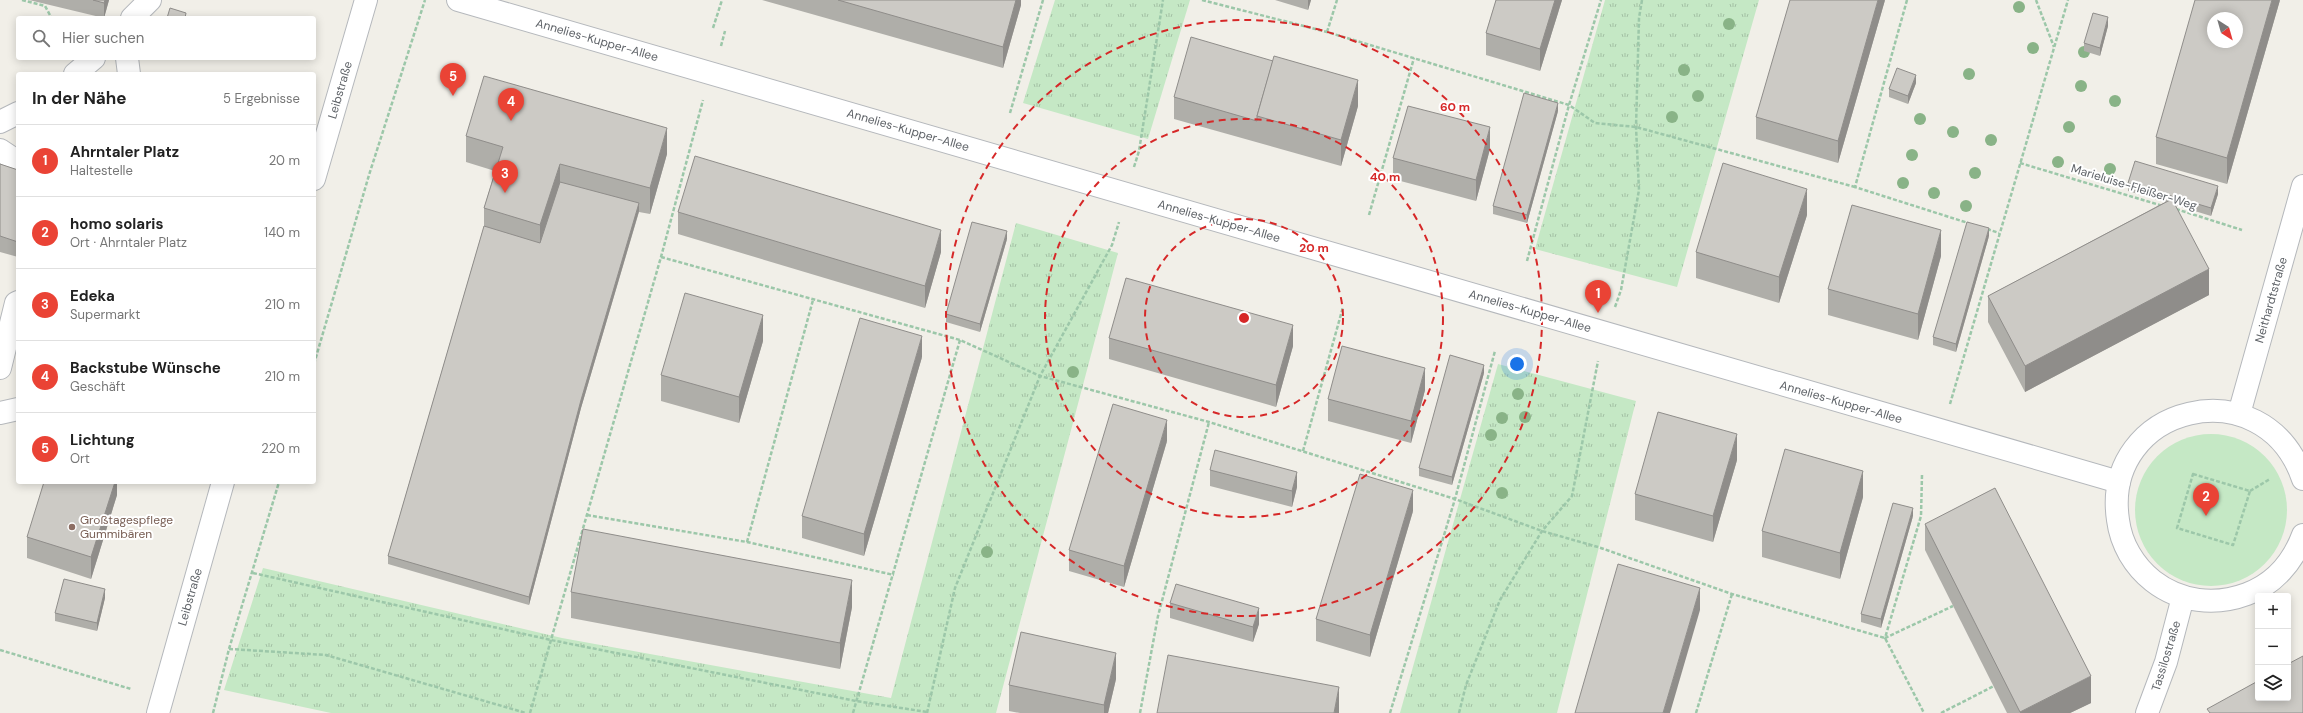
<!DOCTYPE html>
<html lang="de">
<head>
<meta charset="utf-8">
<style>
	:root { --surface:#fff; --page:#f2f2f2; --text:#222; --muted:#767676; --line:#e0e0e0; --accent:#ea4335 }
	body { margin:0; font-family:"DM Sans",sans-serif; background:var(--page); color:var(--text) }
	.controls { position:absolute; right:12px; bottom:12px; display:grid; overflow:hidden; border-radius:4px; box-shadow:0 2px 10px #0003 }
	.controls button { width:36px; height:36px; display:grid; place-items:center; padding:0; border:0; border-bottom:1px solid var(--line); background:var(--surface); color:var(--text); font:20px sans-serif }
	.compass { position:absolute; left:2207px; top:12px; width:36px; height:36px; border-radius:50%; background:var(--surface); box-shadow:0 2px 10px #0003; rotate:143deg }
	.you { position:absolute; left:1517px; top:364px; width:14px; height:14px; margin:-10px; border:3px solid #fff; border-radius:50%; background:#1a73e8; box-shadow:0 0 0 6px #1a73e833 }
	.badge { display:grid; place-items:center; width:26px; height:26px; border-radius:50%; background:var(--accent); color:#fff; font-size:13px; font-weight:700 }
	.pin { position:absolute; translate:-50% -33px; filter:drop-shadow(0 1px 2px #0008) }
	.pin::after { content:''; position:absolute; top:21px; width:14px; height:12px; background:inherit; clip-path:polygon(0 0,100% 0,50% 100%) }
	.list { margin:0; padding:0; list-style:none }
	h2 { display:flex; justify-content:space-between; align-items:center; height:52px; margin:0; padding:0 16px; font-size:17px }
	h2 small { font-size:13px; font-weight:400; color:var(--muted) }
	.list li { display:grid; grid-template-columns:26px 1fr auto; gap:12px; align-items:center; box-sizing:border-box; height:72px; padding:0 16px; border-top:1px solid var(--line) }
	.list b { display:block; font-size:15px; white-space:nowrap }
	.list p { margin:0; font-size:13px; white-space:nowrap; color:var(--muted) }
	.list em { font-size:13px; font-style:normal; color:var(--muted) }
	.icon { flex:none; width:22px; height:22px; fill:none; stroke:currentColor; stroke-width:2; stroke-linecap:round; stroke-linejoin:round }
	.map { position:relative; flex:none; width:2303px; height:713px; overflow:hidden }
	.search { position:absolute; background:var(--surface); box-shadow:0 2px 10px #0003; left:16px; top:16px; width:300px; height:44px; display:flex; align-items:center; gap:10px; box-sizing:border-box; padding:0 14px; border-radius:4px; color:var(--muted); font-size:15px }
	.panel { position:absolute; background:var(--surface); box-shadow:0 2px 10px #0003; left:16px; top:72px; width:300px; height:412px; border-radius:4px }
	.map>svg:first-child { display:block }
	.grass { fill:#c5e8c5 }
	.park { fill:url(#park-tufts) }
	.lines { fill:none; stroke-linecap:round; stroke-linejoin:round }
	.minor-casing { stroke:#b5b8bc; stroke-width:24 }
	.path { stroke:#9cc7a9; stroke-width:2.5; stroke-dasharray:4 2; stroke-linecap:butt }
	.minor { stroke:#fff; stroke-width:22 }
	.tree { fill:#89b387 }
	.wall { fill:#afaea9 }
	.shaded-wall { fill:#8f8d8a }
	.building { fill:#cccac5; stroke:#8f8d8a; fill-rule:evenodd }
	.ring { fill:none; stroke:#d62828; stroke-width:2; stroke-dasharray:7 5 }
	.education-dot { fill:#8d6e63; stroke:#fff; stroke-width:1.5 }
	.labels { text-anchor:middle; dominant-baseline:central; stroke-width:4; stroke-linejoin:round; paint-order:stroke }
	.street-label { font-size:12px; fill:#5f6368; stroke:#fff }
	.education-label { font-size:12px; fill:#785e54; stroke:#fff; text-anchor:start }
	.centre { fill:#d62828; stroke:#fff; stroke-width:2 }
	.ring-label { font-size:12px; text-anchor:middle; font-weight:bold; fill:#d62828; stroke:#fff; stroke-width:4; stroke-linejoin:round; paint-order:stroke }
</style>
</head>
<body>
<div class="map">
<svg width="2303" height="713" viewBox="0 0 2303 713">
	<defs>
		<pattern id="park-tufts" width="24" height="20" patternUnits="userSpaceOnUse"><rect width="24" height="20" fill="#c5e8c5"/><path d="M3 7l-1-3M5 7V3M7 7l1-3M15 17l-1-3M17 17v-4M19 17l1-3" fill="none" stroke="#a3c0a4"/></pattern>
	</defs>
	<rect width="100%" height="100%" fill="#f1efe8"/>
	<circle class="grass" cx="2211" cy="510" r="76"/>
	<g class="park">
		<polygon points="1055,0 1190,0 1148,139 1023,103"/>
		<polygon points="1605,0 1759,0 1677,287 1535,249"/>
		<polygon points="1016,223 1118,253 996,713 331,713 224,690 263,568 562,638 891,698"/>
		<polygon points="1498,364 1636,401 1557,713 1400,713"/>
	</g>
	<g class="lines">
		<defs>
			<g id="minor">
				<polyline points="458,0 2119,482"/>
				<polyline points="132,18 150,0"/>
				<polyline points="127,58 129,74"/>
				<polyline points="75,74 94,58"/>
				<polyline points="0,122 18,113"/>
				<polyline points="0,150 18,162"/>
				<polyline points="314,179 366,0"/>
				<polyline points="0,368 16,303 18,302"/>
				<polyline points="0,413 18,409"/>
				<polyline points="2239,414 2303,186"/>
				<path d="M 2303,479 C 2264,365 2101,405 2118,520 C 2121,544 2134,566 2153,581 C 2180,602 2215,606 2247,594 C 2274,584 2293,562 2303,535"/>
				<polyline points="158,713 223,482"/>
				<polyline points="2147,713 2166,662 2183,597"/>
			</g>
		</defs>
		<use href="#minor" class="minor-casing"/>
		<g class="path">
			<polyline points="22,0 45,6 51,17 55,18"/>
			<polyline points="1202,0 1327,32 1569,105 1595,123 1636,127 1855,187"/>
			<polyline points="1907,0 1855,187 1968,223"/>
			<polyline points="2036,0 2054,47"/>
			<polyline points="713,28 722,0"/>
			<polyline points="1327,32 1337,0"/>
			<polyline points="721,46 725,31"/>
			<polyline points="1010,113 1043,0"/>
			<polyline points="2020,163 2163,206"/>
			<polyline points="1134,167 1139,151 1163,0"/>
			<polyline points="2176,209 2242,230"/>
			<polyline points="1369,215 1414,58"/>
			<polyline points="1987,229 1999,233"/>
			<polyline points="661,257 960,340 1040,376 1209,422 1455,499 1542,531 1598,547 1732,594 1885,638 1924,713"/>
			<polyline points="1527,261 1569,105 1601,0"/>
			<polyline points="1615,307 1621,290 1639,190 1636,127 1639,18 1642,0"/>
			<polyline points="314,364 369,175 425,0"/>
			<polyline points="1950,404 2068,0"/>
			<polyline points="1303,451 1343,307"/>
			<polygon points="2193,474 2250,491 2233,545 2177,528"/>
			<polyline points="1922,475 1921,516 1885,638 1953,606"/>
			<polyline points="2250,491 2270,479"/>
			<polyline points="587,515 747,542 894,575"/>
			<polyline points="747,542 813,300"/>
			<polyline points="253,573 551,640 856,701 927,712"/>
			<polyline points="229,649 326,655 526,713"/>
			<polyline points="0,650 131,689"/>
			<polyline points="213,713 229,649 279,482"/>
			<polyline points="530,713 661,257 703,100"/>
			<polyline points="853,713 960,340"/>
			<polyline points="927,713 955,588 1040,376 1112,245 1119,222"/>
			<polyline points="1140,713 1158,616 1209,422"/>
			<polyline points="1390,713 1455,499 1495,351"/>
			<polyline points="1459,713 1466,685 1500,600 1542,531 1572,496 1598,361"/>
			<polyline points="1696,713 1732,594"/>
			<polyline points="1941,713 1994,686"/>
		</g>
		<use href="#minor" class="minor"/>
	</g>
	<g class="tree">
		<circle cx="2019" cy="7" r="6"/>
		<circle cx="1729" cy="24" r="6"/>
		<circle cx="2033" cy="48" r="6"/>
		<circle cx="2084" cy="52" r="6"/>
		<circle cx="1684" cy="70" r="6"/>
		<circle cx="1969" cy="74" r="6"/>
		<circle cx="2081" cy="86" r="6"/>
		<circle cx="1698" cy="96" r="6"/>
		<circle cx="2115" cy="101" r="6"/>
		<circle cx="1672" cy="117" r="6"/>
		<circle cx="1920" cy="119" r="6"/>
		<circle cx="2069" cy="127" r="6"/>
		<circle cx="1953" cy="132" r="6"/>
		<circle cx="1991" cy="140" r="6"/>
		<circle cx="1912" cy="155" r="6"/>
		<circle cx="2058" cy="162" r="6"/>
		<circle cx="2110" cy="169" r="6"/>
		<circle cx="1975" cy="173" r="6"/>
		<circle cx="1903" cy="183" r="6"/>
		<circle cx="1934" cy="193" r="6"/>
		<circle cx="1966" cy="206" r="6"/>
		<circle cx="1073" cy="372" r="6"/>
		<circle cx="1518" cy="394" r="6"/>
		<circle cx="1525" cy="417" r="6"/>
		<circle cx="1502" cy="418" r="6"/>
		<circle cx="1491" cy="435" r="6"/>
		<circle cx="1502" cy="493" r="6"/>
		<circle cx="987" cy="552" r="6"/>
	</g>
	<g class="wall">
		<polygon points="29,0 109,0 104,18"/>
		<polygon points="762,0 1021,0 1021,5 1003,68"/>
		<polygon points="1275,0 1311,0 1308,10"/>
		<polygon points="1496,0 1562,0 1540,71 1486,55 1486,33"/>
		<polygon points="1885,0 1838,163 1756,139 1756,117"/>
		<polygon points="2280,0 2227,184 2156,164 2156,137"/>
		<polygon points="2108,26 2100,56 2084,51 2084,43"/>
		<polygon points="1916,83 1908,104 1889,97 1889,89"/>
		<polygon points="1174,97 1358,106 1341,166 1174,119"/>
		<polygon points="1558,111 1527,223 1493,214 1493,206"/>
		<polygon points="466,136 667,154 650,214 639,212 581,408 529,605 388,564 388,556 484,226 484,208 495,171 466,162"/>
		<polygon points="1490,149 1476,201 1393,179 1393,158"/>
		<polygon points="0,164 18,170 18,257 0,252"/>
		<polygon points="2128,183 2218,194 2211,216 2175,205 2209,295 2025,392 1988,322 1988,296 2165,202 2128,191"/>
		<polygon points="678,212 941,252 925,308 678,234"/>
		<polygon points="1807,215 1779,303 1696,278 1696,252"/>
		<polygon points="1989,236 1956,352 1933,345 1933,337"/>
		<polygon points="1007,239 980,332 946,322 946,314"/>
		<polygon points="1941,256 1918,340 1828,315 1828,289"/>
		<polygon points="1109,338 1293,346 1276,407 1109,359"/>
		<polygon points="763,341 739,423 661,401 661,375"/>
		<polygon points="922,357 864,556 802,538 802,516"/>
		<polygon points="1484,373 1452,485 1419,476 1419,468"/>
		<polygon points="1425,390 1411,443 1328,421 1328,399"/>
		<polygon points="1167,441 1124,587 1069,571 1069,550"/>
		<polygon points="1737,460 1713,542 1635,520 1635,494"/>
		<polygon points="1210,470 1297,487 1292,507 1210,486"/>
		<polygon points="117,482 117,495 91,579 27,558 27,537"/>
		<polygon points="1863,497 1840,579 1762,557 1762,531"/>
		<polygon points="1413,511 1370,657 1316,641 1316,619"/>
		<polygon points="1913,516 1881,628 1861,622 1861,614"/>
		<polygon points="1925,524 2091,703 2070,713 2007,713 1925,550"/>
		<polygon points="571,592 852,607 840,669 571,618"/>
		<polygon points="105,598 97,631 55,621 55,613"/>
		<polygon points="1170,603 1259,624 1253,642 1170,618"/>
		<polygon points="1116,679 1108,713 1020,713 1009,711 1009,685"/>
	</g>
	<g class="shaded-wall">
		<polygon points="105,0 109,0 104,18 104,3"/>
		<polygon points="1016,0 1021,0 1021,5 1003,68 1003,47"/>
		<polygon points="1308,0 1311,0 1308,10"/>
		<polygon points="1555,0 1562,0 1540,71 1540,49"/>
		<polygon points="1878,0 1885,0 1838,163 1838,141"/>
		<polygon points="2272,0 2280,0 2227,184 2227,158"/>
		<polygon points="2108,17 2108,26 2100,56 2100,48"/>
		<polygon points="1916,75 1916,83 1908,104 1908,96"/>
		<polygon points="1358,80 1358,106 1341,166 1341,140"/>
		<polygon points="1558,103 1558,111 1527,223 1527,215"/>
		<polygon points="1490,127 1490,149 1476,201 1476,180"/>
		<polygon points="667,128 667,154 650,214 650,188"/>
		<polygon points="560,164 560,190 540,251 540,225"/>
		<polygon points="2218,186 2218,194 2211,216 2211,208"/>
		<polygon points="1807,189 1807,215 1779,303 1779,277"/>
		<polygon points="639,203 639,211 581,408 529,605 529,597 581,400"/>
		<polygon points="1989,228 1989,236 1956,352 1956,344"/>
		<polygon points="941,230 941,252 925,308 925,286"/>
		<polygon points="1941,230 1941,256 1918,340 1918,314"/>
		<polygon points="1007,231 1007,239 980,332 980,324"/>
		<polygon points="2209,269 2209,295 2025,392 2025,366"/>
		<polygon points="763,315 763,341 739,423 739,397"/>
		<polygon points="1293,325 1293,346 1276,407 1276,385"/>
		<polygon points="922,336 922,357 864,556 864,534"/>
		<polygon points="1484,365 1484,373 1452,485 1452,477"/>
		<polygon points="1425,368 1425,390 1411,443 1411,421"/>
		<polygon points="1167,420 1167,441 1124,587 1124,566"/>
		<polygon points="1737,434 1737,460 1713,542 1713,516"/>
		<polygon points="1863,471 1863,497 1840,579 1840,553"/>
		<polygon points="1297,472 1297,487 1292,507 1292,491"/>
		<polygon points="115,482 117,482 117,495 91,579 91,557"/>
		<polygon points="1413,490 1413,511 1370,657 1370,635"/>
		<polygon points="1913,508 1913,516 1881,628 1881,619"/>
		<polygon points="852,580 852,607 840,669 840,643"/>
		<polygon points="1700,588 1700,610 1670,713 1663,713"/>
		<polygon points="105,589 105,598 97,631 97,623"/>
		<polygon points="1259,608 1259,624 1253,642 1253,627"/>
		<polygon points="1116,653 1116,679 1108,713 1104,713 1104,705"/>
		<polygon points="2091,676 2091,703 2070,713 2020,713 2020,712"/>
		<polygon points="1339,687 1339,713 1334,713"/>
	</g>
	<g class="building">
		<polygon points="93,0 105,0 104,3"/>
		<polygon points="838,0 1016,0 1003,47"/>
		<polygon points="1496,0 1555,0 1540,49 1486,33"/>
		<polygon points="1790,0 1878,0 1838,141 1756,117"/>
		<path d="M 2195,0 L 2272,0 L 2227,158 L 2156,137 ZM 2213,18 L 2237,18 L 2237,42 L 2213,42 Z"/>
		<polygon points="170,8 186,13 185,18 167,18"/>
		<polygon points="2093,13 2108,17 2100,48 2084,43"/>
		<polygon points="1191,37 1273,61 1257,116 1257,121 1174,97"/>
		<polygon points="1274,56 1358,80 1341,140 1257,116"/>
		<polygon points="1897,68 1916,75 1908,96 1889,89"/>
		<polygon points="484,76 667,128 650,188 560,164 540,225 484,208 503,147 466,136"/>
		<polygon points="1524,93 1558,103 1527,215 1493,206"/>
		<polygon points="1408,106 1490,127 1476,180 1393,158"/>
		<polygon points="695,156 941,230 925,286 678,212"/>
		<polygon points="2135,161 2218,186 2211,208 2128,183"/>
		<polygon points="1723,163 1807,189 1779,277 1696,252"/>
		<polygon points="0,164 18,170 18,242 0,236"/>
		<polygon points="560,182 639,203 581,400 529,597 388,556 484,226 540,243"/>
		<polygon points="2172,199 2209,269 2025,366 1988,296"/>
		<polygon points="1852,205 1941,230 1918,314 1828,289"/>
		<polygon points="972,222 1007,231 980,324 946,314"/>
		<polygon points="1967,222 1989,228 1956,344 1933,337"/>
		<polygon points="1126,278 1293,325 1276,385 1109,338"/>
		<polygon points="685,293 763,315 739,397 661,375"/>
		<polygon points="860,318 922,336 864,534 802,516"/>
		<polygon points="1342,346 1425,368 1411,421 1328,399"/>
		<polygon points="1450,355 1484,365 1452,477 1419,468"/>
		<polygon points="1113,404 1167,420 1124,566 1069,550"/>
		<polygon points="1658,412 1737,434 1713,516 1635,494"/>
		<polygon points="1785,449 1863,471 1840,553 1762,531"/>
		<polygon points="1215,450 1297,472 1292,491 1210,470"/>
		<polygon points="1360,474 1413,490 1370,635 1316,619"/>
		<polygon points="44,482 115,482 91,557 27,537"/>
		<polygon points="1995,488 2091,676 2020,712 1925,524"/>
		<polygon points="1893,503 1913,508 1881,619 1861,614"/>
		<polygon points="583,529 852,580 840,643 571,592"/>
		<polygon points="1618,564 1700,588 1663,713 1575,713"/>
		<polygon points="64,579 105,589 97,623 55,613"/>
		<polygon points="1176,584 1259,608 1253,627 1170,603"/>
		<polygon points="1021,632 1116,653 1104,705 1009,685"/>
		<polygon points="1168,655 1339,687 1334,713 1157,713"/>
		<polygon points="2303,656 2303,713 2210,713 2207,709 2258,681 2258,698 2288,698 2288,664"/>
	</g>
	<g class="ring">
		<circle cx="1244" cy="318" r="99"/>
		<circle cx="1244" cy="318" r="199"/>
		<circle cx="1244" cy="318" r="298"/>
	</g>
	<circle class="education-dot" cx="72" cy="527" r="4"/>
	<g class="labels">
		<g class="street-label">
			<text transform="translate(597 40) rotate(16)">Annelies-Kupper-Allee</text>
			<text transform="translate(340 90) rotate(-74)">Leibstraße</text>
			<text transform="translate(908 130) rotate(16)">Annelies-Kupper-Allee</text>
			<text transform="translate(2134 187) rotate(17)">Marieluise-Fleißer-Weg</text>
			<text transform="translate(1219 221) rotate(16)">Annelies-Kupper-Allee</text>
			<text transform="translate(2271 300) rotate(-74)">Neithardtstraße</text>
			<text transform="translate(1530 311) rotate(16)">Annelies-Kupper-Allee</text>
			<text transform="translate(1841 402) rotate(16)">Annelies-Kupper-Allee</text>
			<text transform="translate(190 597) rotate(-74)">Leibstraße</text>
			<text transform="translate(2166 656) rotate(-73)">Tassilostraße</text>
		</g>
		<g class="education-label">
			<text x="80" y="520">Großtagespflege<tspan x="80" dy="14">Gummibären</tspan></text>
		</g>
	</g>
	<circle cx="1244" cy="318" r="6" class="centre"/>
	<g class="ring-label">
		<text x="1455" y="111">60 m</text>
		<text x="1385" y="181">40 m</text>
		<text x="1314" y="252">20 m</text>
	</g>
</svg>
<div class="controls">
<button>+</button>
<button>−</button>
<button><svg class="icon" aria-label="layers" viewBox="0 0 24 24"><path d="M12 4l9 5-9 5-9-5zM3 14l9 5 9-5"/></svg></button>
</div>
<svg class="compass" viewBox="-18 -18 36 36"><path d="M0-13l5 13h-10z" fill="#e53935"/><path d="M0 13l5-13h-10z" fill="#767676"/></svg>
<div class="you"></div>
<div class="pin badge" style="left:1598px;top:313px">1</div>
<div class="pin badge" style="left:2206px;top:516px">2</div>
<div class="pin badge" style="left:505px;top:193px">3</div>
<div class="pin badge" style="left:511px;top:121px">4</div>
<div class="pin badge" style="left:453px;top:96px">5</div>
<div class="search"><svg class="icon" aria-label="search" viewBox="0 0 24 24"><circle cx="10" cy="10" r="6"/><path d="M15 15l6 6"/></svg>Hier suchen</div>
<section class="panel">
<h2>In der Nähe<small>5 Ergebnisse</small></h2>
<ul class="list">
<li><span class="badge">1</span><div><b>Ahrntaler Platz</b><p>Haltestelle</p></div><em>20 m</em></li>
<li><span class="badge">2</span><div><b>homo solaris</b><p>Ort · Ahrntaler Platz</p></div><em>140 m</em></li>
<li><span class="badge">3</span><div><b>Edeka</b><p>Supermarkt</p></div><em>210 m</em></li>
<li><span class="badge">4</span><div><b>Backstube Wünsche</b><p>Geschäft</p></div><em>210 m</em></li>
<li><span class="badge">5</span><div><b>Lichtung</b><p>Ort</p></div><em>220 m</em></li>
</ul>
</section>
</div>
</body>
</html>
